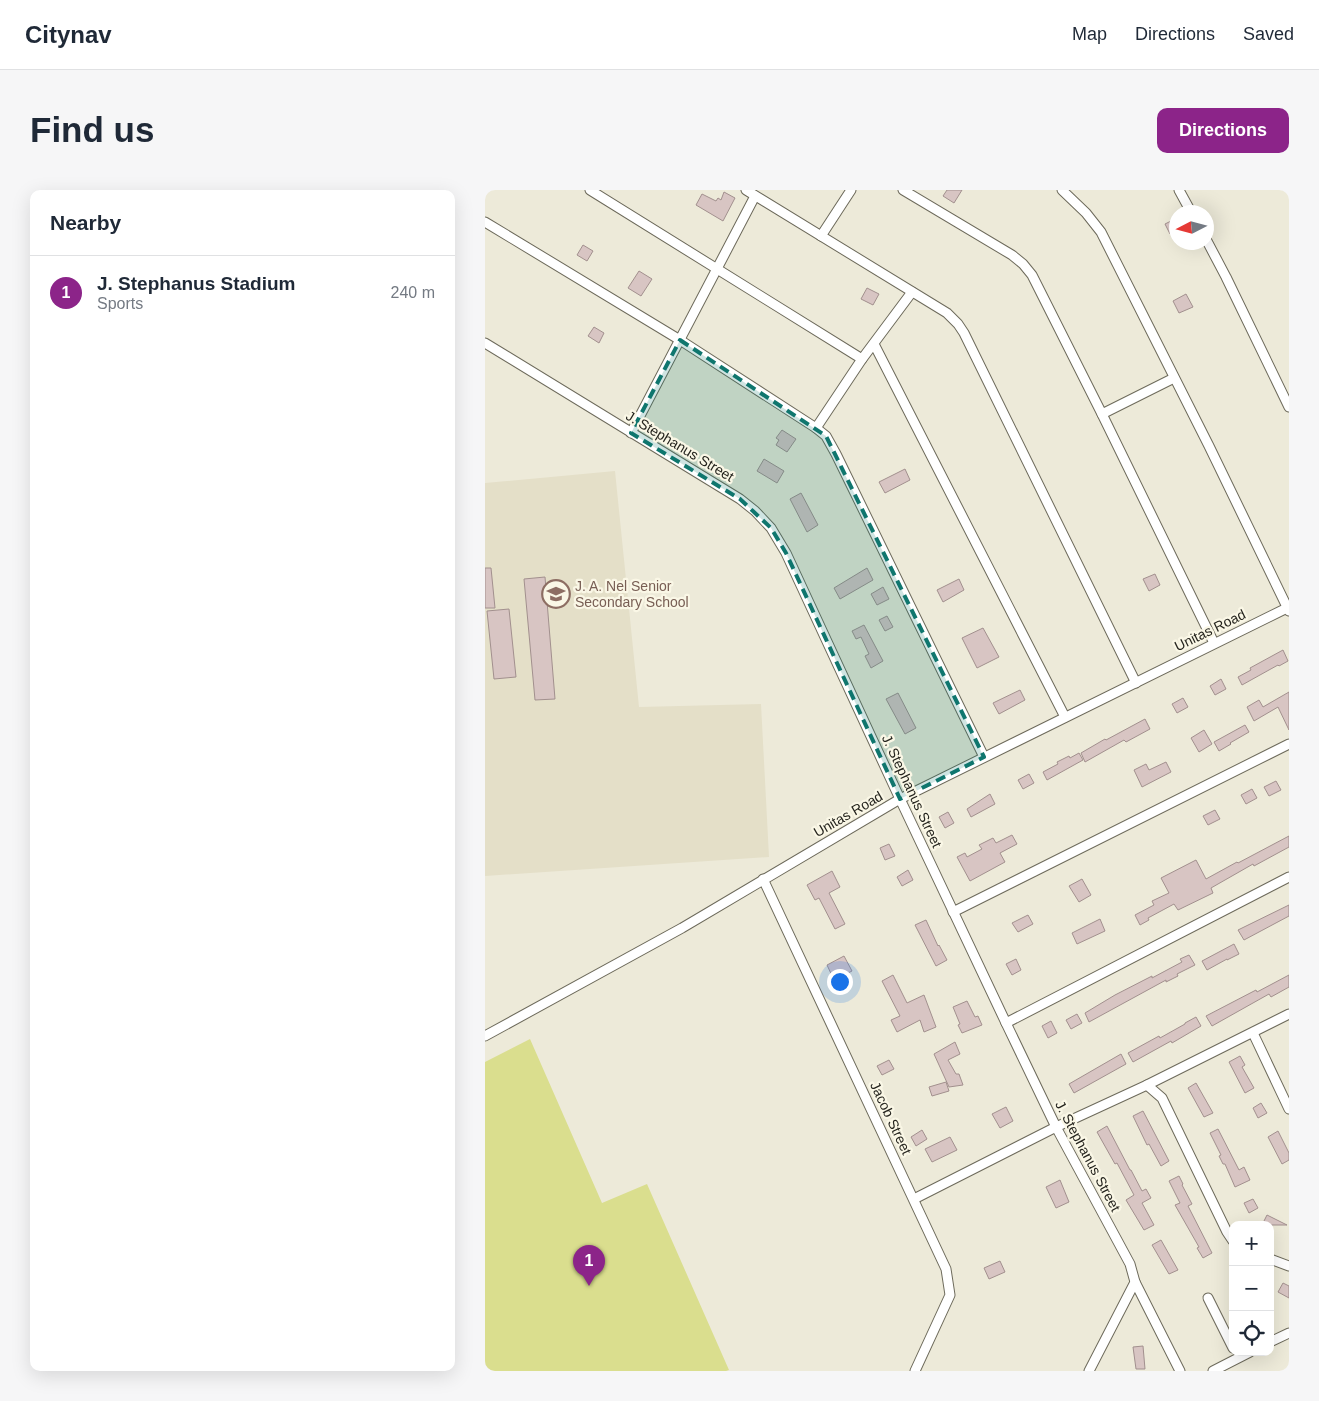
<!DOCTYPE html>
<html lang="en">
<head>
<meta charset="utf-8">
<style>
	:root { --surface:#fff; --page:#f6f6f7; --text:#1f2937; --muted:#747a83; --line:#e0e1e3; --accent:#8c2489 }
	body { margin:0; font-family:Helvetica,sans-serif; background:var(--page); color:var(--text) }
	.controls { position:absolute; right:15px; bottom:15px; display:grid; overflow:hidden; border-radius:10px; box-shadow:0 5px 20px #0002 }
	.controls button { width:45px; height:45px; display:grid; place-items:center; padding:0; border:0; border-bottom:1px solid var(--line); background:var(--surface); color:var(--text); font:25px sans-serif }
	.compass { position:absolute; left:684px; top:15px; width:45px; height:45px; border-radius:50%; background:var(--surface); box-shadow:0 5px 20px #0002; rotate:264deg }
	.you { position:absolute; left:354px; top:791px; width:18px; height:18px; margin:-12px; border:4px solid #fff; border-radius:50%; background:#1a73e8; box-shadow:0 0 0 8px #1a73e833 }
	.badge { display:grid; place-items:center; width:32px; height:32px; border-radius:50%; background:var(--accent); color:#fff; font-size:16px; font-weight:700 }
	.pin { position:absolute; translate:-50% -41px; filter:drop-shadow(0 1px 2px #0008) }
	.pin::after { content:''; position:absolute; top:26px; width:18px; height:15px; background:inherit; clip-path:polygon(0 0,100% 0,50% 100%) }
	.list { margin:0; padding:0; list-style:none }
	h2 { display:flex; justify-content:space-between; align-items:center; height:65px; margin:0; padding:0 20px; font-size:21px }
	h2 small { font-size:16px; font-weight:400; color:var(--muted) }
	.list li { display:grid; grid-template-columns:32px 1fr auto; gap:15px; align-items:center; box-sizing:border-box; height:75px; padding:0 20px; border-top:1px solid var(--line) }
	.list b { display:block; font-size:19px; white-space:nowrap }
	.list p { margin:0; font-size:16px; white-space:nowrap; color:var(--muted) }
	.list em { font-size:16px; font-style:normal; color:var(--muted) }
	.icon { flex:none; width:28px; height:28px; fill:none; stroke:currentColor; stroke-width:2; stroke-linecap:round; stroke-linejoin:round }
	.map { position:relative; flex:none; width:804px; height:1181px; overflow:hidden; border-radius:10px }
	header { display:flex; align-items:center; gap:30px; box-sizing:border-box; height:70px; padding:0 25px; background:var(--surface); border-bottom:1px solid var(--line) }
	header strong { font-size:24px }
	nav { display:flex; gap:28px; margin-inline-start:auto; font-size:18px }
	.intro { display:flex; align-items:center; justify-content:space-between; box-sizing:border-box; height:120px; padding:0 30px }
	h1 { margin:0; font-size:35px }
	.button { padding:12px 22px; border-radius:10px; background:var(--accent); color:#fff; font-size:18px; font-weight:700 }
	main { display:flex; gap:30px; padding:0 30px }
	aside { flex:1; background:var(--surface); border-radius:10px; box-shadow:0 5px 20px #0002 }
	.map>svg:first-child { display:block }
	.built { fill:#e4dfc8 }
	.green { fill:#dade8e }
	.building { fill:#d8c5c3; stroke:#a2908e }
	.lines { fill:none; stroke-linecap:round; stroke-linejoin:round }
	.street-casing { stroke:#6d6a5b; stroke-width:11 }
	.street { stroke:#fff; stroke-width:9 }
	.marked { fill:#0f766e; fill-opacity:0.2; stroke:#0f766e; stroke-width:4; stroke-dasharray:10 6; stroke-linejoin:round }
	.labels { text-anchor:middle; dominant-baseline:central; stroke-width:4.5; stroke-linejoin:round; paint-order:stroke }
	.street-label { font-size:14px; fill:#25241e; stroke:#faf7e6 }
	.education-label { font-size:14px; fill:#785e54; stroke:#faf7e6; text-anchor:start }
</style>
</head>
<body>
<header>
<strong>Citynav</strong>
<nav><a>Map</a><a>Directions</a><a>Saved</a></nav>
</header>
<div class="intro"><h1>Find us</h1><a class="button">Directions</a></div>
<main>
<aside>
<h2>Nearby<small></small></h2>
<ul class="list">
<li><span class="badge">1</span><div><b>J. Stephanus Stadium</b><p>Sports</p></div><em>240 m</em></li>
</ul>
</aside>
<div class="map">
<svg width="804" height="1181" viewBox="0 0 804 1181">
	<rect width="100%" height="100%" fill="#edead9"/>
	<polygon class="built" points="130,281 154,517 276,514 284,667 0,686 0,293"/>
	<polygon class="green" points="45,849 117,1013 162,994 244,1180 241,1181 0,1181 0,872"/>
	<g class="building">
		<polygon points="462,0 477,0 469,13 458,6"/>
		<polygon points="239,2 250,8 238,31 211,15 217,4 231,11 233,8 236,10"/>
		<polygon points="692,28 692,40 685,44 680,34"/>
		<polygon points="98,55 108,61 102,71 92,65"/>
		<polygon points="154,81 167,89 156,106 143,98"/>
		<polygon points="382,98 394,104 388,115 376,109"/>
		<polygon points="701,104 708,117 694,123 688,111"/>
		<polygon points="109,137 119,143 114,153 103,146"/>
		<polygon points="297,240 311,249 302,262 291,255 294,250 291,248"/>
		<polygon points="279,269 299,281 292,293 272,281"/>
		<polygon points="420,279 425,290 400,303 394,292"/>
		<polygon points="316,303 333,335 322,342 305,309"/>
		<polygon points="0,378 6,378 10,418 0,418"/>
		<polygon points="382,378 388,390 355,409 349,398"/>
		<polygon points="670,384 675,395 664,401 658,389"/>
		<polygon points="60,387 70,509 50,510 39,389"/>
		<polygon points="474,389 479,400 458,412 452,400"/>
		<polygon points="398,397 404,409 392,415 386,404"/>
		<polygon points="24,419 31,487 9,489 2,421"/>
		<polygon points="402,426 408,437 400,441 394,430"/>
		<polygon points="379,435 398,471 386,478 380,466 384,464 376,447 371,449 367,441"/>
		<polygon points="498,438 514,467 492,478 477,448"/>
		<polygon points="798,460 803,471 794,476 793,475 757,495 753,487 766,480 765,478"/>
		<polygon points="736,489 741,499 730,505 725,496"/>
		<polygon points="535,500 540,510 514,524 508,513"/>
		<polygon points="804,502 804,540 793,517 769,531 762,517 774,510 778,517"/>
		<polygon points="413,503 431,538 420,544 401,509"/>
		<polygon points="698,508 703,517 692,523 687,514"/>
		<polygon points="660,529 665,539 641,552 639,550 600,572 596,563 620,549 621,550"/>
		<polygon points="760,535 764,542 745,553 746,554 734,561 729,552"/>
		<polygon points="719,540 727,554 714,562 706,548"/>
		<polygon points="594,563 598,570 562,590 558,582 573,574 572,572 584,566 585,568"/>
		<polygon points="681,572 686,582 657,597 649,580 661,574 664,580"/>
		<polygon points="544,584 549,593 538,599 533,590"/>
		<polygon points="791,591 796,600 784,606 779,597"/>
		<polygon points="767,599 772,608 761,614 756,605"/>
		<polygon points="505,604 510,614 486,627 482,619"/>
		<polygon points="730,620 735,629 723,635 718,626"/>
		<polygon points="463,622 469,633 460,638 454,627"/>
		<polygon points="527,645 532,654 515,663 520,672 485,691 472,667 480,663 482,667 497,659 494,655 508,648 511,653"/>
		<polygon points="804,646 804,657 769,676 768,674 726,698 728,703 693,720 689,714 663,728 664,730 655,735 650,725 669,715 667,711 684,703 676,688 711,670 721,689 752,672 753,673"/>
		<polygon points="404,654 410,666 400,670 395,658"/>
		<polygon points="423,680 428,690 417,696 412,687"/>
		<polygon points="347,681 355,697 344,703 360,734 350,739 334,708 330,710 322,695"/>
		<polygon points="597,689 606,705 594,712 584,696"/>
		<polygon points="804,715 804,726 759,750 753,740"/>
		<polygon points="543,725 548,734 533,742 527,733"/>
		<polygon points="615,729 620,741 592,754 587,743"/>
		<polygon points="441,730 453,756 454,755 462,770 451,776 430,735"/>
		<polygon points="749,754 754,764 742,770 742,769 722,780 717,771"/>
		<polygon points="704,765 710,775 692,784 693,786 681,792 681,790 604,832 600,823 630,805 667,786 667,788 697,772 695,769"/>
		<polygon points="359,766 367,781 349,790 342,775"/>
		<polygon points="531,769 536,780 527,785 521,774"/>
		<polygon points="408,785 422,813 439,805 451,837 439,842 435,830 412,842 406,830 415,826 397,791"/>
		<polygon points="804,785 804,797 786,807 784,804 727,836 721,826 771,800 772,802"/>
		<polygon points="482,811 490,827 493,826 497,835 477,843 473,835 475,834 468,817"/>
		<polygon points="592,824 597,833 586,839 581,830"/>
		<polygon points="711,827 716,836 687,853 686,851 648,872 643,863 674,846 675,848 700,834 700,833"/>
		<polygon points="566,831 572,843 563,848 557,836"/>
		<polygon points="470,852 475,864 463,870 471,884 474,884 478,895 464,897 449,864"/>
		<polygon points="636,864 641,874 589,903 584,894"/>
		<polygon points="755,866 760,875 757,877 769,898 760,903 744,872"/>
		<polygon points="404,870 409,879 397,885 392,876"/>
		<polygon points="461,892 464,901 447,906 444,897"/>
		<polygon points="711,893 728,923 719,927 703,898"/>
		<polygon points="776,913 782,923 773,928 768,918"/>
		<polygon points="521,917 528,931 515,938 507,924"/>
		<polygon points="658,921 684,971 676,976 664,954 662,955 648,926"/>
		<polygon points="622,936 645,980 646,980 657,1001 661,999 666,1008 657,1013 669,1035 659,1040 641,1010 649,1005 632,973 630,974 612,942"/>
		<polygon points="733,939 754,980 759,977 765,990 750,997 740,974 738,974 734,966 736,965 725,943"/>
		<polygon points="437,940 442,949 431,956 426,947"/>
		<polygon points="793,941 804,963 804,970 797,974 783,947"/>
		<polygon points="465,947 472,960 447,972 440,959"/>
		<polygon points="694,986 698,994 697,995 707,1014 703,1016 727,1063 718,1068 712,1058 714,1057 690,1015 695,1013 684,991"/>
		<polygon points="575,990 584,1012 571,1018 561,997"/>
		<polygon points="768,1009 773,1018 764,1023 759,1013"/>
		<polygon points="782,1025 802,1035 777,1035"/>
		<polygon points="676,1050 693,1080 684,1084 667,1055"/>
		<polygon points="515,1071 520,1082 504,1089 499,1078"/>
		<polygon points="798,1093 804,1096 804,1108 793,1102"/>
		<polygon points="658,1156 660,1179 651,1179 648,1157"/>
	</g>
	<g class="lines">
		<defs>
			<g id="street">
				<polyline points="105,0 377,169"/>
				<polyline points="261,0 462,123 473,134 479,143 651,493"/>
				<polyline points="418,0 527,65 538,74 547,85 617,224 729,453"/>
				<polyline points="577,0 601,23 616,42 724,256 804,421"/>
				<polyline points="694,0 706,22"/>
				<polyline points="0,32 195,150 331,238 341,246 351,264 499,567"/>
				<polyline points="336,46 366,0"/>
				<polyline points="722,51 741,87 804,217"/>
				<polyline points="0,153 255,309 270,321 286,338 301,363 415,609 521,833 571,937 645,1074 650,1092 604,1181"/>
				<polyline points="389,154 580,527"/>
				<polyline points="617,224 689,188"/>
				<polyline points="331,238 377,169 427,102"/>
				<polyline points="146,243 270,6"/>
				<polyline points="278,689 461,1079 465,1105 430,1181"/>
				<polyline points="468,722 804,554"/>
				<polyline points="521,833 804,687"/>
				<polyline points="768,843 804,919"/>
				<polyline points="0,846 197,738 415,609 804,417"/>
				<polyline points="662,895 677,908 742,1042 748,1051"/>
				<polyline points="429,1009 571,937 662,895 804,824"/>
				<polyline points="785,1069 804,1076"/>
				<polyline points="650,1092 695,1181"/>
				<polyline points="723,1108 748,1158"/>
				<polyline points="785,1152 804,1143"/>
				<polyline points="728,1181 765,1162"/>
			</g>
		</defs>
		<use href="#street" class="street-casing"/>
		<use href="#street" class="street"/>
	</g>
	<path class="marked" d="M 195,150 L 341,246 L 499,567 L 415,609 L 301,363 L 286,338 L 255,309 L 146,243 Z"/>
	<defs>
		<symbol id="school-ring" viewBox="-11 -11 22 22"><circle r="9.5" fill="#faf7e6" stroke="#8d6e63" stroke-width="1.5"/><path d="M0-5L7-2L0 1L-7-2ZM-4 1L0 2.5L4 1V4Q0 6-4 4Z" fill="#8d6e63"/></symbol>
	</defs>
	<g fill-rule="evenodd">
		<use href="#school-ring" x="55" y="388" width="32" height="32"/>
	</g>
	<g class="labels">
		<g class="street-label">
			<text transform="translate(195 256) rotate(31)">J. Stephanus Street</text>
			<text transform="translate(725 440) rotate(-26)">Unitas Road</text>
			<text transform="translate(427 601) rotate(65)">J. Stephanus Street</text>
			<text transform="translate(363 624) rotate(-30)">Unitas Road</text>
			<text transform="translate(406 928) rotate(65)">Jacob Street</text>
			<text transform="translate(603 966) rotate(62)">J. Stephanus Street</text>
		</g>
		<g class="education-label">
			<text x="90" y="396">J. A. Nel Senior<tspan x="90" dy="16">Secondary School</tspan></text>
		</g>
	</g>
</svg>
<div class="controls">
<button>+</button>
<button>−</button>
<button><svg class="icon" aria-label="locate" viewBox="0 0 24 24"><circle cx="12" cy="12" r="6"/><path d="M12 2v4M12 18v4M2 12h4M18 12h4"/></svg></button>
</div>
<svg class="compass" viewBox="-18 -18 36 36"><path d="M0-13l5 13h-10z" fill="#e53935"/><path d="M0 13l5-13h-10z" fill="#747a83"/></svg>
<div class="you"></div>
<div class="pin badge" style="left:104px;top:1096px">1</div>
</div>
</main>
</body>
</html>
